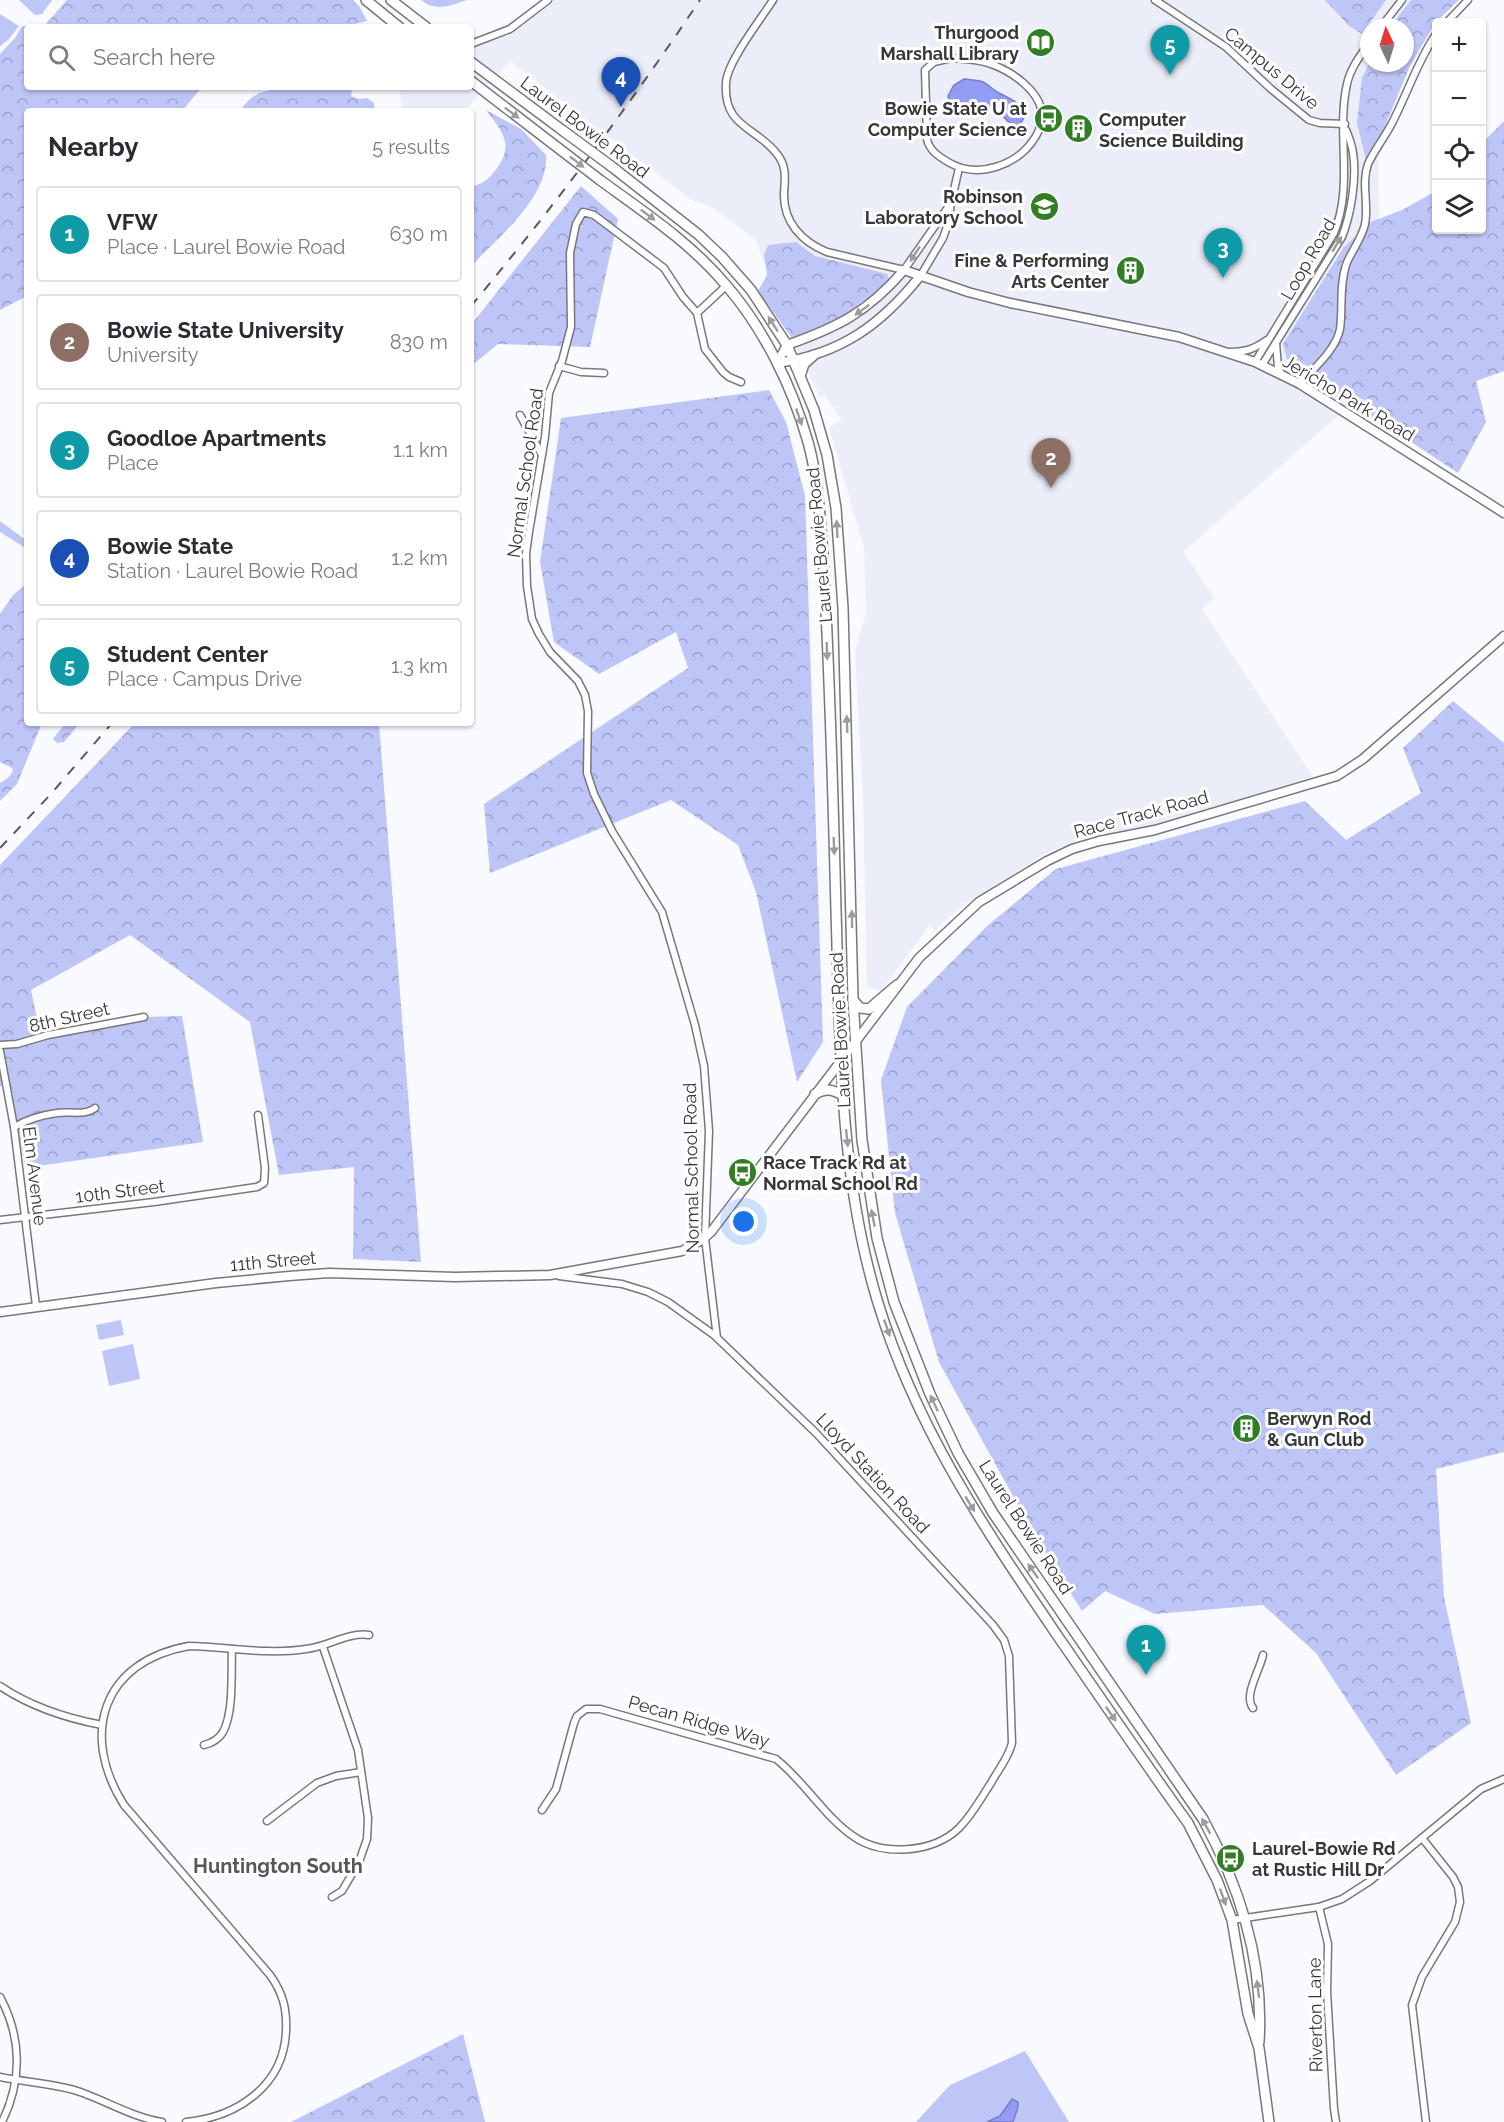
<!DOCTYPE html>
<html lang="en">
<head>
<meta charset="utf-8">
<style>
	:root { --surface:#fff; --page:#f7f7f7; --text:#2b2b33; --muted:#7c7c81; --line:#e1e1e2; --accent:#db2777 }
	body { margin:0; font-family:Raleway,sans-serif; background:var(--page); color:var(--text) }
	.controls { position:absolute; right:18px; top:18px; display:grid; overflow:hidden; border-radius:6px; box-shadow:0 2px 4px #0004 }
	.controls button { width:54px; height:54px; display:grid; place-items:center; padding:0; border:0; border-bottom:2px solid var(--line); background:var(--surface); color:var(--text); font:30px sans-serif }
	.compass { position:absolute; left:1360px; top:18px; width:54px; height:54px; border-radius:50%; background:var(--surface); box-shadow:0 2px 4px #0004; rotate:356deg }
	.you { position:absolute; left:744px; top:1222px; width:21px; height:21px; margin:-15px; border:4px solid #fff; border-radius:50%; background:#1a73e8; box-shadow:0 0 0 9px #1a73e833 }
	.badge { display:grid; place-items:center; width:39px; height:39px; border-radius:50%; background:var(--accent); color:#fff; font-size:20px; font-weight:700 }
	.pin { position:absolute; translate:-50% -50px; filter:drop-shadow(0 2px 3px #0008) }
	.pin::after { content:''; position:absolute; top:32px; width:21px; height:18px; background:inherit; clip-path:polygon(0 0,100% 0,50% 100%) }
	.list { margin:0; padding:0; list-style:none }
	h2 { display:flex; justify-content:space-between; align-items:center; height:78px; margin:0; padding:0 24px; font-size:26px }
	h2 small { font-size:20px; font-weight:400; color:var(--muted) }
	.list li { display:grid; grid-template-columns:39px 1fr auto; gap:18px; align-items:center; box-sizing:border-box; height:96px; margin:0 12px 12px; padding:0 12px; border:2px solid var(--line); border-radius:6px }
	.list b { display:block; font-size:22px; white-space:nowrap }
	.list p { margin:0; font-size:20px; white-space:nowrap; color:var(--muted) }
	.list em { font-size:20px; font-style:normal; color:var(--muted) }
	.icon { flex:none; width:33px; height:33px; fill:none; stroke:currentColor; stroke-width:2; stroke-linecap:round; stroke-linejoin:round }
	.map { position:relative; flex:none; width:1504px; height:2122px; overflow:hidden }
	.search { position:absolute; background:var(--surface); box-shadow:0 2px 4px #0004; left:24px; top:24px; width:450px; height:66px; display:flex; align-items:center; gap:15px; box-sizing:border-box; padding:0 21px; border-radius:6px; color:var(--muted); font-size:22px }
	.panel { position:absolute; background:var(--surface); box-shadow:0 2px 4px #0004; left:24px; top:108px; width:450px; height:618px; border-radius:6px }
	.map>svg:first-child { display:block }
	.built { fill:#ebedf9 }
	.green { fill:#bec5f7 }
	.forest { fill:url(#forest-crowns) }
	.water { fill:#939cf4; stroke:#787ebc; stroke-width:1.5 }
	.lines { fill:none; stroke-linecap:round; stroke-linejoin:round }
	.street-casing { stroke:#77777c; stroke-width:9 }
	.secondary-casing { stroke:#77777c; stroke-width:11 }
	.primary-casing { stroke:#77777c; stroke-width:12 }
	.street { stroke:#fff; stroke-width:6 }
	.secondary { stroke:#fff; stroke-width:8 }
	.primary { stroke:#fff; stroke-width:9 }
	.rail { stroke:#5a5a5d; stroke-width:2; stroke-dasharray:10 10; stroke-linecap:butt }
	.primary-bridge-casing { stroke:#77777c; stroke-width:12; stroke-linecap:butt }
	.primary-bridge { stroke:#fff; stroke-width:9 }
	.oneway { fill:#9c9c9c }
	.labels { text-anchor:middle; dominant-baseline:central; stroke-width:6; stroke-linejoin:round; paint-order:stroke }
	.poi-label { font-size:18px; font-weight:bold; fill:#38383a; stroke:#fff; text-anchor:end }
	.street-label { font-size:18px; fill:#38383a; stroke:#fff }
	.neighbourhood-label { font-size:20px; font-weight:bold; fill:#56575b; stroke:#fff }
</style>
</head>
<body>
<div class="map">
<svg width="1504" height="2122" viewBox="0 0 1504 2122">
	<defs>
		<pattern id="forest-crowns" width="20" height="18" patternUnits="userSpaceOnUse" patternTransform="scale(1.5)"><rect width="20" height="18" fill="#bec5f7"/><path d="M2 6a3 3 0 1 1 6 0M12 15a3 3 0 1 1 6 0" fill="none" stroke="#9ba1c9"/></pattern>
	</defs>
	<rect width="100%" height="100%" fill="#f9faff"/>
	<polygon class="built" points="543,0 1438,0 1405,27 1369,27 1369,63 1393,63 1378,138 1382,425 1350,405 1183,552 1214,597 1202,609 1313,777 1160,826 1085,838 1050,851 962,906 935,930 929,926 881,991 867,986 863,798 855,651 866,613 864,548 829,427 842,420 825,395 820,397 787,327 756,240 715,209 690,199 510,61 465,111 402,111 399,87 471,87 471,38 487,33 522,17"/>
	<g class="green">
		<polygon points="19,0 52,0 42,14 35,15"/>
		<polygon points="0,14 19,26 8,40 0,46"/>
		<polygon points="121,1320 124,1335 99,1340 96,1325"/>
		<polygon points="133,1344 140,1379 109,1386 102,1351"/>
		<polygon points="1025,2051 1069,2122 916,2122 950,2085"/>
	</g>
	<g class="forest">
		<polygon points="67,0 353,0 359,6 367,21 342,27 27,27 27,87 202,87 182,111 27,111 27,296 0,310 0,54 15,38 22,26 45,25"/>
		<path d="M 421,0 L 467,0 C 449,6 437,12 421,0 Z"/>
		<polygon points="1325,0 1386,0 1362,34 1349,26"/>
		<polygon points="1411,0 1459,0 1435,23 1410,66 1380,138 1366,160 1357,123 1362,78 1369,63 1405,63 1405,27 1390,27"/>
		<path d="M 296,87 L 353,87 L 351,96 L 359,99 L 367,98 L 374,103 L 374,111 L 240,111 C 256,87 270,91 296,87 Z"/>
		<path d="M 486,110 L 521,129 L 546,155 C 549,197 498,238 471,266 L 471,187 C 484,183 489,179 497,168 C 515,144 501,130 486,110 Z"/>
		<polygon points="1504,121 1504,371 1476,381 1486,422 1458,473 1317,380 1289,366 1283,344 1344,247 1371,222 1402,210 1436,191 1436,230 1482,230 1482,143"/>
		<polygon points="581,186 618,219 590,347 498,344 471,366 471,325"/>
		<polygon points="796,242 815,256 887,274 890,281 839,319 792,338 758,291 767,275 764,255 768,245"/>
		<polygon points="769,390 786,422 805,496 823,1042 797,1082 756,892 738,845 671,800 490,873 484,804 688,668 676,632 599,674 554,642 540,562 561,418"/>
		<polygon points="0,521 27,541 27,549 0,532"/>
		<polygon points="27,583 27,723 42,723 17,784 0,801 0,783 8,778 13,771 12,768 0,762 0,614 13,595"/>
		<polygon points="1453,701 1504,743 1504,1452 1436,1469 1444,1597 1471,1723 1396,1775 1316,1653 1263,1605 1155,1614 1105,1591 1082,1611 1035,1536 939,1362 895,1213 881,1080 907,1007 987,926 1056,869 1305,801 1346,840 1421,793 1403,748"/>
		<polygon points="66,723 80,723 64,742 57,743 53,739"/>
		<polygon points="135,723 379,723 421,1262 353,1259 354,1167 279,1175 250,1022 130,935 31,990 41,1038 144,1017 182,1016 203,1142 25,1168 11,1086 0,1086 0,865"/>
		<polygon points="463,2034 485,2122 291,2122"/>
	</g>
	<g class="water">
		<path d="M 964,79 C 970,80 978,80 983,82 C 989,85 993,90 999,93 C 1012,100 1036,108 1018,126 C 1010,124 1007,121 1002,115 C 988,101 974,104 956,109 L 951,106 L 948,96 L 954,85 Z"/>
		<polygon points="1012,2099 1018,2102 1018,2107 1013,2122 987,2122 1000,2116"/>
	</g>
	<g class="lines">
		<defs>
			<g id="street">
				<path d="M 773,0 C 761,19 727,62 726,83 C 723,128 757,127 777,154 C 787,166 785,179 784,193 C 783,222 802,242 827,252 L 904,270 L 951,203"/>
				<polyline points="1155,0 1226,47 1271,89 1309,120 1320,123 1345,124"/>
				<polyline points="1447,22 1468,0"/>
				<polyline points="1381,27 1402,0"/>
				<polyline points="471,44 510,29 548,0"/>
				<path d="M 951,58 C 963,59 976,59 988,63 C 1010,70 1044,92 1042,119 C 1042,125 1039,130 1036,136 C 1019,165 978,180 948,162 C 938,156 929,150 927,139 L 925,70 L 934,62 Z"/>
				<polyline points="921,275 943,238 948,224 951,203 959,168"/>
				<polyline points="697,313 727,285"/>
				<polyline points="1276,343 1278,367 1281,374"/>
				<path d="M 1230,352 C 1246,352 1254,349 1267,340"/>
				<path d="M 1255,362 L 1334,233 C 1354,185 1336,133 1347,84 C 1350,69 1360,56 1369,43"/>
				<path d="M 1262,365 L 1342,237 C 1351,214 1357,178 1353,153 C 1352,145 1349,137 1346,130"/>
				<polyline points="559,366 581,372 604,373"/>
				<path d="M 1300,384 C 1313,369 1336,350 1340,329 C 1343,308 1339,286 1346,265 C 1351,251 1362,239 1365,224 C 1369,204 1361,184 1368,164 C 1374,151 1384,138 1391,125 C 1407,95 1417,62 1436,34"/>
				<polyline points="520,415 542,455"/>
				<polyline points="0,1045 17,1044 48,1035 144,1017"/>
				<polyline points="0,1051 14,1127 36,1306"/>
				<path d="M 14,1127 C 28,1119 42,1115 57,1113 C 69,1111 85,1116 95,1108"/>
				<polyline points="0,1220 154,1202 257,1187 264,1183 265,1168 258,1115"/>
				<polyline points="717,1338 705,1238 709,1131 704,1066 695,1025 662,912 612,831 594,794 587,773 588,711 585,695 578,681 550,652 539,634 532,619 527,586 526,553 529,532 545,437 549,393 562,361 571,327 570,253 576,224 583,212 594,215 664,268 683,297 697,313 705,349 723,372 729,377 741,382"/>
				<polyline points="323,1647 358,1750 368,1818 367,1839 359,1862 342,1891 332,1897"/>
				<path d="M 0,1686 C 31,1707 65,1718 102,1725"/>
				<path d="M 1253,1708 C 1243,1696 1260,1670 1263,1655"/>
				<path d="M 204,1745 C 212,1743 219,1739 223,1732 C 234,1712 231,1672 232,1649"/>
				<path d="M 542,1810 L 556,1789 L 574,1723 L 577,1716 L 586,1709 L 600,1709 L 776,1759 C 804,1781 824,1816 853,1836 C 882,1857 934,1853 959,1828 C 972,1815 981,1798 991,1783 C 998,1770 1009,1757 1012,1743 L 1009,1656 L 1004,1640 L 993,1625 L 816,1433 L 714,1335 L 668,1302 L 648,1292 L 622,1284 L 559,1276"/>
				<polyline points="267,1821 317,1783 336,1776 361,1772"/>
				<polyline points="1422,1838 1453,1877 1458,1887 1460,1902 1455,1922 1422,1977 1412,2005 1426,2122"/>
				<polyline points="1319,1907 1328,1944 1327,1992 1334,2109 1336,2122"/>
				<polyline points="1232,1920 1319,1907 1342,1899 1370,1881 1481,1789 1504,1779"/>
				<path d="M 0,1997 C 22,2038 22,2081 2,2122"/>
				<path d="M 0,2077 C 28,2083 56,2083 83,2093 C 110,2103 133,2117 162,2122"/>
				<path d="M 186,2122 C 237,2117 284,2086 286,2031 C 287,2009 283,1993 270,1975 L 124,1805 C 79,1734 103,1661 189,1646 C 228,1647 267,1655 306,1649 C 328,1647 347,1632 369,1635"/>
			</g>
			<g id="secondary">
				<path d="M 777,363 L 787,345 C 838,327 868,312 904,270 L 968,292 L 1010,303 L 1179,337 L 1255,362 L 1300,384 L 1504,513"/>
				<path d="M 777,363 C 841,354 881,325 921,275"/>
				<polyline points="0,1312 216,1283 289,1276 329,1273 455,1277 550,1275 682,1251 702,1240 711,1232 919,958 979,902 1047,861 1072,849 1099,841 1155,830 1337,776 1363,759 1504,636"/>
			</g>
			<g id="primary">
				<polyline points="366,0 399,27"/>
				<polyline points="391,0 426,27"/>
				<polyline points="471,62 562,130"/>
				<polyline points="471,81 553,144"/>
				<path d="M 611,166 L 699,235 L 722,257 L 751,290 L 787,345 L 814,410 L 827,455 L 836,508 L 843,608 L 853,1000 L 862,1140 L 877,1238 L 894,1302 L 930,1394 L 958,1453 L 993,1513 L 1203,1819 C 1240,1887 1264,1964 1259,2042"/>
				<path d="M 600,180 C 644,212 691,243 726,285 C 764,329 792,386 808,442 C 818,478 820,517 823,554 C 830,673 833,791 836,910 C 840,1041 839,1176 878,1303 C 917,1430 985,1529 1059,1638 C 1102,1700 1144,1762 1188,1823 L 1217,1880 L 1232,1920 L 1248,2014 L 1259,2048 L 1269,2122"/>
				<polyline points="800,376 804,364 814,355"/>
				<polyline points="853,1000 860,1008 869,1009 897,985"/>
				<path d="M 815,1094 C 827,1088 832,1089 844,1096"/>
			</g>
		</defs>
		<use href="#street" class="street-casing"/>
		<use href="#secondary" class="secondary-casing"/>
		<use href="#primary" class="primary-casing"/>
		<use href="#street" class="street"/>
		<use href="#secondary" class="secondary"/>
		<use href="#primary" class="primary"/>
		<g class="rail">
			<path d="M 471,306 C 553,208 629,106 700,0"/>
			<polyline points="0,848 50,795 112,723"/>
		</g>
		<defs>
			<g id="primary-bridge">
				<polyline points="562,130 611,166"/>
				<polyline points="553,144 600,180"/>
			</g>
		</defs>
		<use href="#primary-bridge" class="primary-bridge-casing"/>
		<use href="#primary-bridge" class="primary-bridge"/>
	</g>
	<defs><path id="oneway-solid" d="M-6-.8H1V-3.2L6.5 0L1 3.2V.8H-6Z" transform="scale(1.5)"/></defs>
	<g class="oneway">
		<use href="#oneway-solid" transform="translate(512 113) rotate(37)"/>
		<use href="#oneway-solid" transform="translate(577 162) rotate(38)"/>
		<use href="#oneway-solid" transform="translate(648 215) rotate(37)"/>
		<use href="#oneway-solid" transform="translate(1337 244) rotate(-59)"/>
		<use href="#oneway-solid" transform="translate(915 254) rotate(123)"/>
		<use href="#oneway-solid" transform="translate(862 310) rotate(144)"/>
		<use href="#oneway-solid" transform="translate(773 324) rotate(-123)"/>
		<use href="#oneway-solid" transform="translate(799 417) rotate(71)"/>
		<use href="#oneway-solid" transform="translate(837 529) rotate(-93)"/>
		<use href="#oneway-solid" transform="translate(827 651) rotate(88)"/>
		<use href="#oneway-solid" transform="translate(847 724) rotate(-92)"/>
		<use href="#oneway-solid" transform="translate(834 846) rotate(88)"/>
		<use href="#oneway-solid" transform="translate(852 919) rotate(-91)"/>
		<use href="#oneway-solid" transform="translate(847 1138) rotate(84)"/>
		<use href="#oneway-solid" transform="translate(873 1218) rotate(-101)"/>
		<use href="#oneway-solid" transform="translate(887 1328) rotate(71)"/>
		<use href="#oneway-solid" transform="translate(934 1403) rotate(-115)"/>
		<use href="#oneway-solid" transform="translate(970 1504) rotate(59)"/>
		<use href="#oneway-solid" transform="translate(1033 1571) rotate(-125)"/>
		<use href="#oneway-solid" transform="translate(1111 1714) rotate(55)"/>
		<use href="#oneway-solid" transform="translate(1206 1826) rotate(-119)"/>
		<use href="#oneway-solid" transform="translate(1223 1897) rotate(70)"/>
		<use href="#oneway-solid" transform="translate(1258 1989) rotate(-97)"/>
	</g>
	<defs>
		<symbol id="library-disc" viewBox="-11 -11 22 22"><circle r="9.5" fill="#327e25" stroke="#fff"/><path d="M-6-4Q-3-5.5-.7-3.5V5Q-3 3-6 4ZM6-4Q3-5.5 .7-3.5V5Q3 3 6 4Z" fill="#fff"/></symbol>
		<symbol id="bus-disc" viewBox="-11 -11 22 22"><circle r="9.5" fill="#327e25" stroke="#fff"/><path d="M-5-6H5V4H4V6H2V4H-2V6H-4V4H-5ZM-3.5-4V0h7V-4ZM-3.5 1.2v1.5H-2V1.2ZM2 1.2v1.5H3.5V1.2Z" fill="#fff"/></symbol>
		<symbol id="building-disc" viewBox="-11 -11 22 22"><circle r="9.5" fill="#327e25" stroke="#fff"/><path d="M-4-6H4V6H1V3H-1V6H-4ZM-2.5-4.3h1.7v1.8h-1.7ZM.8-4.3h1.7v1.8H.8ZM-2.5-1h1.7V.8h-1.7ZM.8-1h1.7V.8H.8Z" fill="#fff"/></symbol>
		<symbol id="school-disc" viewBox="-11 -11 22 22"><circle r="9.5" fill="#327e25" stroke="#fff"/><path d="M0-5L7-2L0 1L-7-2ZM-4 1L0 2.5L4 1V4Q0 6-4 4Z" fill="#fff"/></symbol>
	</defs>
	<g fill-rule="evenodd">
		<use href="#library-disc" x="1024" y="26" width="33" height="33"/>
		<use href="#bus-disc" x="1032" y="102" width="33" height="33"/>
		<use href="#building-disc" x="1062" y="112" width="33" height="33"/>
		<use href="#school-disc" x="1028" y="190" width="33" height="33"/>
		<use href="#building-disc" x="1114" y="254" width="33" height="33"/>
		<use href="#bus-disc" x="726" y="1156" width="33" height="33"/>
		<use href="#building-disc" x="1230" y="1412" width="33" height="33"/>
		<use href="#bus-disc" x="1214" y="1842" width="33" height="33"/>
	</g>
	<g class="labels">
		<g class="poi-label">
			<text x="1019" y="32">Thurgood<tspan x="1019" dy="21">Marshall Library</tspan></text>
			<text x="1027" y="108">Bowie State U at<tspan x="1027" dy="21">Computer Science</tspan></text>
			<text x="1099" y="119" text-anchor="start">Computer<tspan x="1099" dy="21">Science Building</tspan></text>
			<text x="1023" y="196">Robinson<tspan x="1023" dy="21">Laboratory School</tspan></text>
			<text x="1109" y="260">Fine &amp; Performing<tspan x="1109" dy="21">Arts Center</tspan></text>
			<text x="763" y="1162" text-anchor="start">Race Track Rd at<tspan x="763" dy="21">Normal School Rd</tspan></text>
			<text x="1267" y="1418" text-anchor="start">Berwyn Rod<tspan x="1267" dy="21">&amp; Gun Club</tspan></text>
			<text x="1252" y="1848" text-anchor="start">Laurel-Bowie Rd<tspan x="1252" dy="21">at Rustic Hill Dr</tspan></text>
		</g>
		<g class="street-label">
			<text transform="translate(1272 68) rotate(40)">Campus Drive</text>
			<text transform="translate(585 127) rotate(37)">Laurel Bowie Road</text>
			<text transform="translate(1308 259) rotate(-60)">Loop Road</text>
			<text transform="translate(1349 398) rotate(31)">Jericho Park Road</text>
			<text transform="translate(525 473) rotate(-82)">Normal School Road</text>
			<text transform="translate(819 545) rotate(-95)">Laurel Bowie Road</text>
			<text transform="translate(1141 814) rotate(-15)">Race Track Road</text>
			<text transform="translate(69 1017) rotate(-13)">8th Street</text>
			<text transform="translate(840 1030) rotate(-93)">Laurel Bowie Road</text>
			<text transform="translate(691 1168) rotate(-91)">Normal School Road</text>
			<text transform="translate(35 1176) rotate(83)">Elm Avenue</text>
			<text transform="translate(120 1191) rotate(-7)">10th Street</text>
			<text transform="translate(273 1261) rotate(-5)">11th Street</text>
			<text transform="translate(873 1473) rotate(47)">Lloyd Station Road</text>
			<text transform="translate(1026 1527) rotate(57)">Laurel Bowie Road</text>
			<text transform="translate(699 1721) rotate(16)">Pecan Ridge Way</text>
			<text transform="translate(1315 2015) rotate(-91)">Riverton Lane</text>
		</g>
		<g class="neighbourhood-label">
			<text x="278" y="1866">Huntington South</text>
		</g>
	</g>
</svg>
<div class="controls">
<button>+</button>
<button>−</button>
<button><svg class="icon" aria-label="locate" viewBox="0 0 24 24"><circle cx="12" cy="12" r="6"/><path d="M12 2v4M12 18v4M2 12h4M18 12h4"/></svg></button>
<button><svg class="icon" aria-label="layers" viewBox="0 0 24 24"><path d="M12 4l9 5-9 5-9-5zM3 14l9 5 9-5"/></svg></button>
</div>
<svg class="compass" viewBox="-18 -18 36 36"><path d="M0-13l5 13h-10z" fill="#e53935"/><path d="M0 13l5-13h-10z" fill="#7c7c81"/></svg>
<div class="you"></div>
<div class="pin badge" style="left:1146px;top:1675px;background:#0f9aa8">1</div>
<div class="pin badge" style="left:1051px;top:488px;background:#8d6e63">2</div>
<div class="pin badge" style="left:1223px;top:278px;background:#0f9aa8">3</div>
<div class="pin badge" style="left:621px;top:107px;background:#1a4fb4">4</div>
<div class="pin badge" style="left:1170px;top:75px;background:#0f9aa8">5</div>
<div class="search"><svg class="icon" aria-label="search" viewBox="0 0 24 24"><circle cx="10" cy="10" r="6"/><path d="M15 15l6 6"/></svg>Search here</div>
<section class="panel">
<h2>Nearby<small>5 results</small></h2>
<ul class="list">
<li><span class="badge" style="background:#0f9aa8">1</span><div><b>VFW</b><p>Place · Laurel Bowie Road</p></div><em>630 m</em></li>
<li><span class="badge" style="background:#8d6e63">2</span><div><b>Bowie State University</b><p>University</p></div><em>830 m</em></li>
<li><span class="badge" style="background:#0f9aa8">3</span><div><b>Goodloe Apartments</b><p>Place</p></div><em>1.1 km</em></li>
<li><span class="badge" style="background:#1a4fb4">4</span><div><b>Bowie State</b><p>Station · Laurel Bowie Road</p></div><em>1.2 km</em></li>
<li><span class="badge" style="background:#0f9aa8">5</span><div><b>Student Center</b><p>Place · Campus Drive</p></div><em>1.3 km</em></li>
</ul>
</section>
</div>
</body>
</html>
